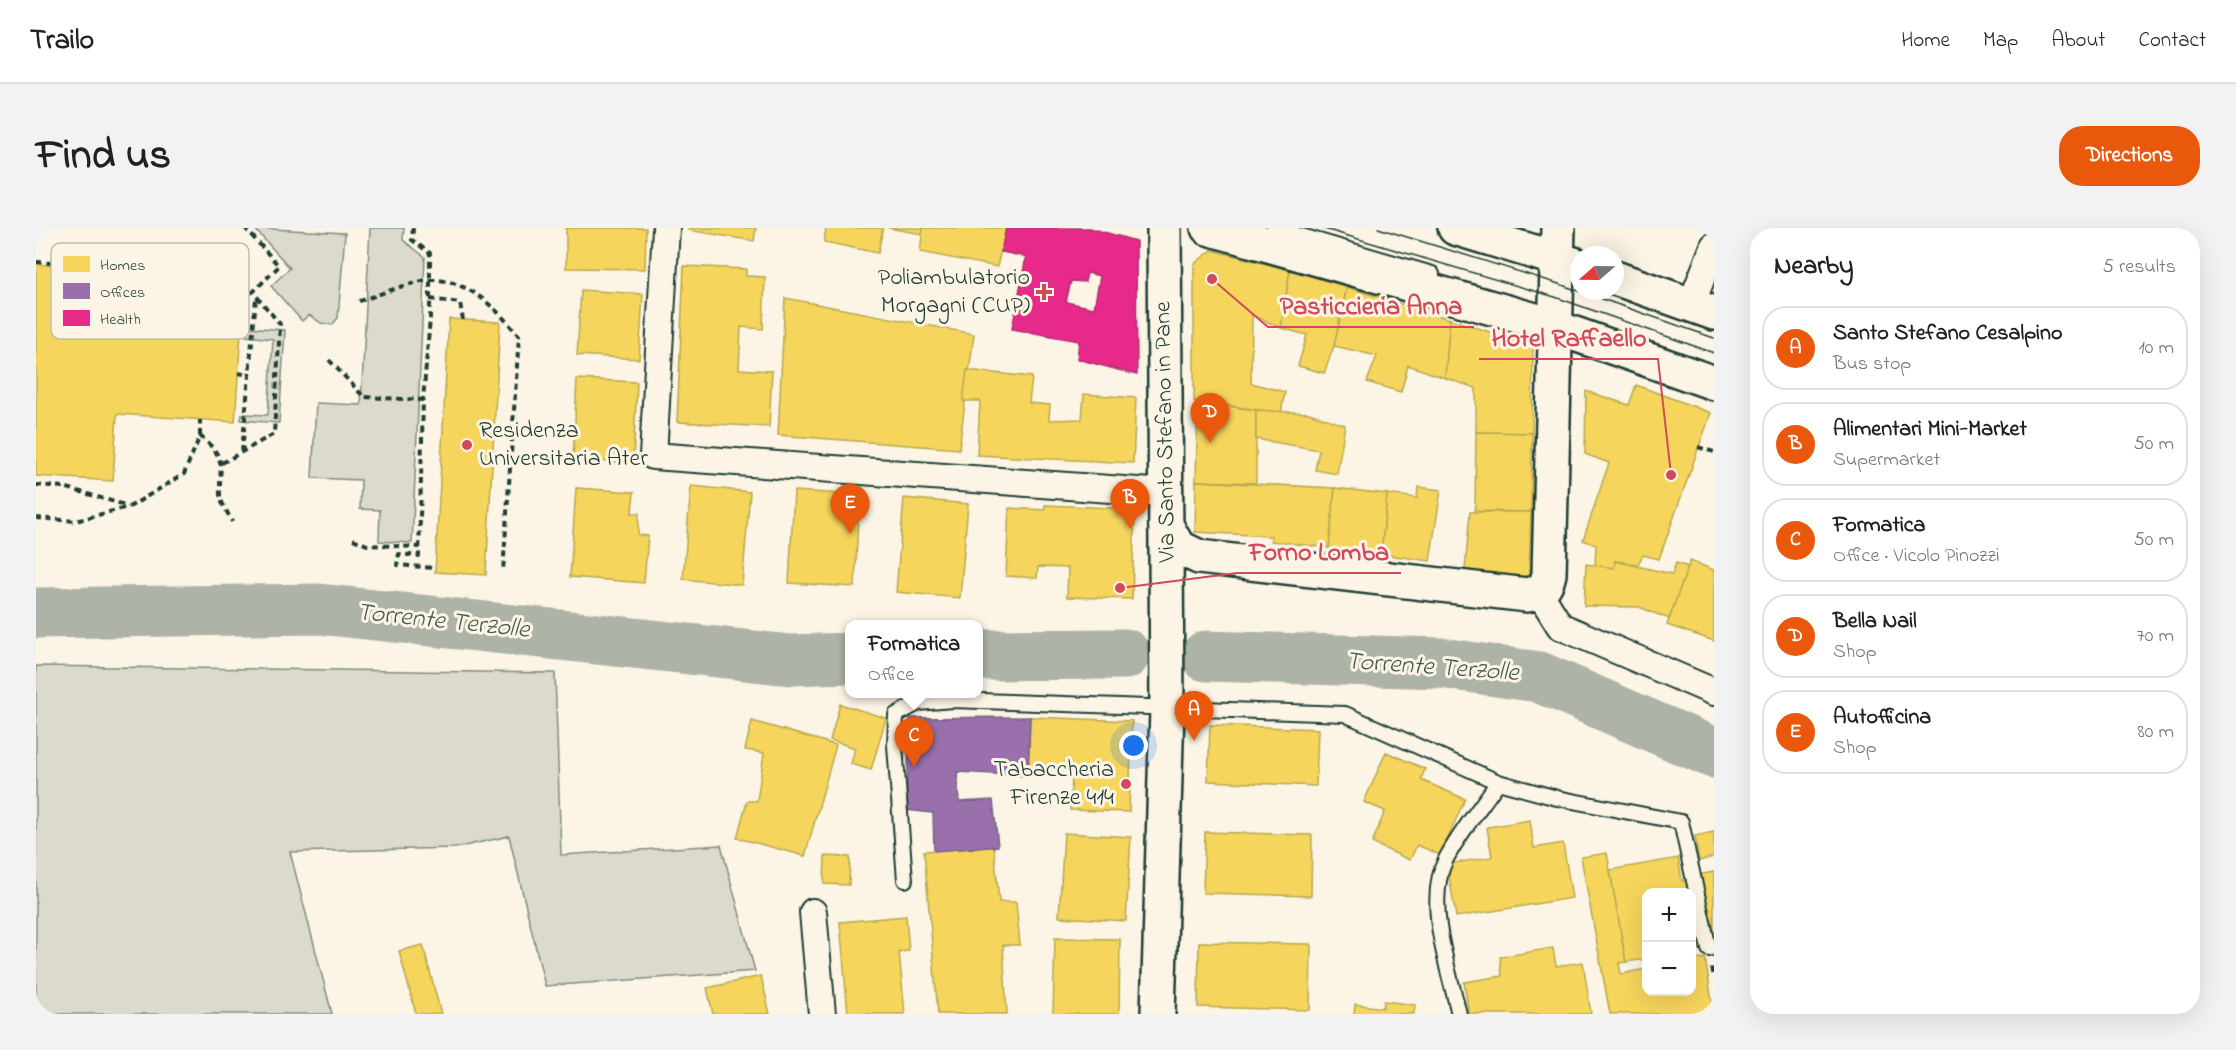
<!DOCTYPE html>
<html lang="en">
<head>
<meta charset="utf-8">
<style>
	:root { --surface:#fff; --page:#f2f2f2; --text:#202124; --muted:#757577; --line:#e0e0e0; --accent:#ea580c }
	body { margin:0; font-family:"Indie Flower",sans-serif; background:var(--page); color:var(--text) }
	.controls { position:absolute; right:18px; bottom:18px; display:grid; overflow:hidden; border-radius:12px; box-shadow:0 6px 24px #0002 }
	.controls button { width:54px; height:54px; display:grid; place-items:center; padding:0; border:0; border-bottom:2px solid var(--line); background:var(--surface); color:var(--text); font:30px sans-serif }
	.compass { position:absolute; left:1534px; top:18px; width:54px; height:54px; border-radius:50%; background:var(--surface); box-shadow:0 6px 24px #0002; rotate:250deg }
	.you { position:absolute; left:1098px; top:518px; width:21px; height:21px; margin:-15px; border:4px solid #fff; border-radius:50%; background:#1a73e8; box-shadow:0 0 0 9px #1a73e833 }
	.badge { display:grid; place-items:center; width:39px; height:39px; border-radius:50%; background:var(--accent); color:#fff; font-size:20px; font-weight:700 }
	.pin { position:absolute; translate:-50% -50px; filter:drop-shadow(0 2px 3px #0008) }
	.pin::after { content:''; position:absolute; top:32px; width:21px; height:18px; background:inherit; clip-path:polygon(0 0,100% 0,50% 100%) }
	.popup { position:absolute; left:809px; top:392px; width:138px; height:78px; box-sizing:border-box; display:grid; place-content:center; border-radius:12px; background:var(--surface); filter:drop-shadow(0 2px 4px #0005); font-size:20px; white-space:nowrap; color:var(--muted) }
	.popup b { font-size:22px; color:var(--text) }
	.popup::after { content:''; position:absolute; left:50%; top:100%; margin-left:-12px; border:12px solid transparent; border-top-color:var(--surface) }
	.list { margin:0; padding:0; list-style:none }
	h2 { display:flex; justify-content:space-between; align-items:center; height:78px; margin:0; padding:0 24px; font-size:26px }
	h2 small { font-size:20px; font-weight:400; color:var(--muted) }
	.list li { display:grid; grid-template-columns:39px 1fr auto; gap:18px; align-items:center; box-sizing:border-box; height:84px; margin:0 12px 12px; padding:0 12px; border:2px solid var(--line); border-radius:24px }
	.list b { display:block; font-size:22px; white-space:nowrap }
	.list p { margin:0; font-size:20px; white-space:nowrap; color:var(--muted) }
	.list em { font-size:20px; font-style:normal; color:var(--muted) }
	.map { position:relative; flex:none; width:1678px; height:786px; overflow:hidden; border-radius:24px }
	header { display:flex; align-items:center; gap:36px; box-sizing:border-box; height:84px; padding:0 30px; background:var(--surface); border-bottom:2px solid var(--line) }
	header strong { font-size:28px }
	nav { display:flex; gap:33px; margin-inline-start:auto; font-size:21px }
	.intro { display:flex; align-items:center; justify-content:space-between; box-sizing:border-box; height:144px; padding:0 36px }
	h1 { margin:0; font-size:42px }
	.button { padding:15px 27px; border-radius:24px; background:var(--accent); color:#fff; font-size:21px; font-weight:700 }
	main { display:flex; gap:36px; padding:0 36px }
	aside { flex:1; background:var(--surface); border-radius:24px; box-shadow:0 6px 24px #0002 }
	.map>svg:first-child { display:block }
	.green { fill:#dcdacc; stroke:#7e8c80; stroke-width:1.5 }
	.homes { fill:#f6d55c; stroke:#b6a750; stroke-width:1.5 }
	.offices { fill:#9970ab; stroke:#746187; stroke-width:1.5 }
	.health { fill:#e7298a; stroke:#ab2f70; stroke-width:1.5; fill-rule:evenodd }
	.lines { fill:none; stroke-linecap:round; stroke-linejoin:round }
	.river { stroke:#aeb3a7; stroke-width:51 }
	.lane-casing { stroke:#1f3d34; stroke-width:18 }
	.street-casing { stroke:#1f3d34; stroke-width:30 }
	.secondary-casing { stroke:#1f3d34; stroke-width:38 }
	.path { stroke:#1f3d34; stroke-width:4; stroke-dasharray:6 4.5; stroke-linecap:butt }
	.lane { stroke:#fcf5e5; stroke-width:14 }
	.street { stroke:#fcf5e5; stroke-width:26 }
	.secondary { stroke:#fcf5e5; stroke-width:33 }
	.tram { stroke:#1f3d34; stroke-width:1.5 }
	.poi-dot { fill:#d1495b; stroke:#fcf5e5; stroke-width:2 }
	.labels { text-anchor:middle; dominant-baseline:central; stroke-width:6; stroke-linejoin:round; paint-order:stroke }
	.poi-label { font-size:24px; fill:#1f3d34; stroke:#fcf5e5; text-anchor:end }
	.street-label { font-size:24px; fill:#1f3d34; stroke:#fcf5e5 }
	.water-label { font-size:26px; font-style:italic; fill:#435a51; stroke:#fcf5e5 }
	.key { fill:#fcf5e5; stroke:#babeb0; stroke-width:1.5 }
	.key-label { font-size:16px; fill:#1f3d34 }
	.leader { fill:none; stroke:#d1495b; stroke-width:2 }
	.callout-dot { fill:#d1495b; stroke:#fcf5e5; stroke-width:2 }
	.callout-label { font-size:26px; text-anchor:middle; font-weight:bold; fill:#d1495b; stroke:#fcf5e5; stroke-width:6; stroke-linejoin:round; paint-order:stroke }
</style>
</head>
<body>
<header>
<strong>Trailo</strong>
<nav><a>Home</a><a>Map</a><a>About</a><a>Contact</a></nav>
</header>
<div class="intro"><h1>Find us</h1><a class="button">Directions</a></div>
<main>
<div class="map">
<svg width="1678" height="786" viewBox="0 0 1678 786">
	<rect width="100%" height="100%" fill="#fcf5e5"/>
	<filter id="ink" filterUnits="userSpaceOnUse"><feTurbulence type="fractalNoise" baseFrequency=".0167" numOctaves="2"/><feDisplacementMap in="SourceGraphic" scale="12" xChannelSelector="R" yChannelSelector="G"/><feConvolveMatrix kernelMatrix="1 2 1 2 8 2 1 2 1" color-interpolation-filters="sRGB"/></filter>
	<g filter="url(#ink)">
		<g class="green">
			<polygon points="218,0 309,5 302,90 296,97 285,95 273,87 266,93 235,58 254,40"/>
			<polygon points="334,0 368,0 367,12 389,29 376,315 343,313 344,282 324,281 325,252 276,250 280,175 325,177"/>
			<polygon points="211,99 249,102 243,195 205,192 206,186 232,187 237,111 210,108"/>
			<polygon points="0,438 519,445 525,627 685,617 719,743 509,758 473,608 419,620 254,624 296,786 0,786"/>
		</g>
		<g class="homes">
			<polygon points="530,0 610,0 609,41 530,40"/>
			<polygon points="653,0 720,0 718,13 652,2"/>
			<polygon points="790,0 847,0 842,25 788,14"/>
			<polygon points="852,0 887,0 886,6"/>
			<polygon points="887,0 970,0 961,39 884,24"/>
			<polygon points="34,17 74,20 73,27 105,29 100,96 205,104 199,194 81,186 77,253 0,248 0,36 33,39"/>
			<polygon points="1176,22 1254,42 1245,100 1216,87 1215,155 1249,164 1245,185 1158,173 1158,36"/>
			<polygon points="648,38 710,41 710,48 729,49 727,101 705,99 703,141 736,143 733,199 641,194"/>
			<polygon points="1254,42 1311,59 1298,118 1288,145 1262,138 1271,107 1245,100"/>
			<polygon points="1311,59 1414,91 1409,150 1372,137 1365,164 1331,154 1341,128 1298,118"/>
			<polygon points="545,62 607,66 603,131 541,127"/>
			<polygon points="749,70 938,106 923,221 742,207"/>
			<polygon points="413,91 464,94 450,347 399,344"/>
			<polygon points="1414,91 1497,118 1496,205 1440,204 1440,160 1409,150"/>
			<polygon points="931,142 996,149 993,175 1014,177 1013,192 1046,191 1048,166 1100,170 1097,235 941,227 944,173 927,173"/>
			<polygon points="541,151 601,154 597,235 537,232"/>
			<polygon points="1600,157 1675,185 1623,331 1607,327 1602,336 1579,333 1578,340 1559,338 1560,317 1547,312 1573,235 1549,226 1550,163 1593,177"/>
			<polygon points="1162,174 1220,182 1220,255 1160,253"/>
			<polygon points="1220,182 1273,185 1309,197 1301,246 1279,242 1283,222 1220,211"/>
			<polygon points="1440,204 1496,205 1495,284 1439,283"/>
			<polygon points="1160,253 1299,260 1293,320 1235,313 1235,308 1159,304"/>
			<polygon points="655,258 714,264 706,357 647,351"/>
			<polygon points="1382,259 1405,262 1394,333 1345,326 1351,266 1381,270"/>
			<polygon points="540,260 598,264 596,285 603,285 602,307 612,308 608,355 534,349"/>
			<polygon points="1299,260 1351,266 1345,326 1293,320"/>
			<polygon points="758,263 823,267 819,359 753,355"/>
			<polygon points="868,270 932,276 924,370 860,364"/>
			<polygon points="1009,277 1099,281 1096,371 1031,369 1032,340 1002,339 1001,350 970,348 973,280 1009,282"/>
			<polygon points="1434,284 1495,284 1493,349 1429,342"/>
			<polygon points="1579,333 1636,346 1640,335 1652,339 1633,391 1603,379 1548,378 1550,336 1578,340"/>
			<polygon points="1654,333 1678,342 1678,413 1631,397"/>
			<polygon points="804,476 850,490 835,542 815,536 819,520 794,512"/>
			<polygon points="994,489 1096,493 1093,584 1034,582 1036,549 992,548"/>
			<polygon points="716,493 800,517 769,628 701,610 711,573 721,573 728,525 709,522"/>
			<polygon points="1174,497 1282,501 1280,558 1172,553"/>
			<polygon points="1350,524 1389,541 1385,552 1429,571 1404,627 1381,617 1374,632 1336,615 1349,583 1328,574"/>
			<polygon points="1494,592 1498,620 1527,615 1536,670 1420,689 1411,636 1456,629 1451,599"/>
			<polygon points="1169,604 1276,607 1275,668 1167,665"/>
			<polygon points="1678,604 1678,629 1663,633 1659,608"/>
			<polygon points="1028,605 1095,609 1090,693 1023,689"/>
			<polygon points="958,619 963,674 980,674 984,717 967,717 971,786 902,786 888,623"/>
			<polygon points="1571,625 1590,734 1583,735 1585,746 1610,741 1610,764 1656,764 1656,733 1669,730 1678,786 1574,786 1545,629"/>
			<polygon points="789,628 814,629 813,657 788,656"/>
			<polygon points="1642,630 1646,653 1653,652 1655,664 1610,664 1610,731 1590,734 1574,642"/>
			<polygon points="1678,644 1678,730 1661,647"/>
			<polygon points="1656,669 1665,721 1656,723"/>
			<polygon points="870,688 873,723 863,724 869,786 812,786 804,694"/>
			<polygon points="1019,710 1084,711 1083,786 1017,786"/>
			<polygon points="1163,714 1275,716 1274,782 1162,779"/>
			<polygon points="387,717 405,786 380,786 363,723"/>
			<polygon points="1517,720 1520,738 1547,734 1555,786 1433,786 1428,754 1466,748 1464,729"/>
			<polygon points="725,748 734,786 677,786 671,760"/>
			<polygon points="1348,773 1379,777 1378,786 1318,786 1319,776 1347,780"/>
		</g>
		<polygon class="offices" points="994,489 992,548 921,544 923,574 957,572 962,618 898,623 897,585 870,582 874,490"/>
		<path class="health" d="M 970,0 L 1054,0 L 1100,13 L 1101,147 L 1041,131 L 1043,113 L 976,101 L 990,29 L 965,24 ZM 1051,45 L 1064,48 L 1058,80 L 1030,74 L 1035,53 L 1049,54 Z"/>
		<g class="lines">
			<g class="river">
				<polyline points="0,385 283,381 754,432 814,430"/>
				<polyline points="942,427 1089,426"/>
				<polyline points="1170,428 1405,435 1503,449 1678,525"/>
			</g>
			<defs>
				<g id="lane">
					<polyline points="1238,0 1396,46"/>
					<polyline points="869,652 859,517 860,487 882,475 916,472 1309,486 1462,554 1521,570 1645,594 1673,721"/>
					<path d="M 1423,786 C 1413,742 1388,674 1410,631 C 1424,604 1445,579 1462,554"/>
				</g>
				<g id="street">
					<polyline points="630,0 617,228 1130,265"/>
					<polyline points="1655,77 1678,18"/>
					<polyline points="1503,364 1524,398 1678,464"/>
					<polyline points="777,684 786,786"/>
				</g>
				<g id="secondary">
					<polyline points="1172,0 1499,92 1678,155"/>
					<polyline points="1419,0 1541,37"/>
					<polyline points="1579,50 1678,85"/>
					<path d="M 1130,297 L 1142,319 L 1163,329 L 1491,367 C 1505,364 1510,360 1513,346 L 1522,0"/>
					<polyline points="1122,786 1131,481 1128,0"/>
				</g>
			</defs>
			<use href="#lane" class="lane-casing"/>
			<use href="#street" class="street-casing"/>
			<use href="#secondary" class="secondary-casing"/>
			<g class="path">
				<polyline points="377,0 376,12 394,25 394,90 387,172"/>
				<polyline points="0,34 33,36"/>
				<polyline points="394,71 424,75 427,92"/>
				<path d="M 323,73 C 341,68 378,52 395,52 C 432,51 461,81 483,108 L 467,344"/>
				<polyline points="196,95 196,84 184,70 195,61 217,64"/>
				<polyline points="293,132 328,169 387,172 383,328 363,326 361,337 399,340"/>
				<polyline points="202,145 213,147"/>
				<polyline points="164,208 164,192"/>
				<polyline points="1662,219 1678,224"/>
				<polyline points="206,224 220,70"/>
				<polyline points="186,235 238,206 244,96 217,64 243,38 209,0"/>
				<polyline points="0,257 28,259 92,278"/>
				<path d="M 0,290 L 40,293 L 95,278 L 148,246 L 164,208 C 192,231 183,236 184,267 C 185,276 193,286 196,294"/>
				<polyline points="317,311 331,317 384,319"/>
				<polyline points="1676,740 1678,749"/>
			</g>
			<use href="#lane" class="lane"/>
			<use href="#street" class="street"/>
			<use href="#secondary" class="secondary"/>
			<g class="tram">
				<polyline points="1285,0 1519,69 1678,125"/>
				<polyline points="1342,0 1523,56 1678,110"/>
			</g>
		</g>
	</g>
	<g class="poi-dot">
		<path d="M1005 55h6v6h6v6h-6v6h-6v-6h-6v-6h6z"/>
		<circle cx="431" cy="217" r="6"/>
		<circle cx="1090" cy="556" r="6"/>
	</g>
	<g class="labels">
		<g class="poi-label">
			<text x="994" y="50">Poliambulatorio<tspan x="994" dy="28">Morgagni (CUP)</tspan></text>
			<text x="443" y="203" text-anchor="start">Residenza<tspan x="443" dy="28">Universitaria Ater</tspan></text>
			<text x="1078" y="542">Tabaccheria<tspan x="1078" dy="28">Firenze 414</tspan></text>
		</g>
		<g class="street-label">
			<text transform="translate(1130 204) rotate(-91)">Via Santo Stefano in Pane</text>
		</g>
		<g class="water-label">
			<text transform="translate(407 394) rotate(6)">Torrente Terzolle</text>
			<text transform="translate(1396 440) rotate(4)">Torrente Terzolle</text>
		</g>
	</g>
	<rect x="15" y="15" width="198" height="96" rx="9" class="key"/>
	<rect x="27" y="28" width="27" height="16" fill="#f6d55c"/>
	<rect x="27" y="55" width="27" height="16" fill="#9970ab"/>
	<rect x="27" y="82" width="27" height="16" fill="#e7298a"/>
	<g class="key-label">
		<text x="64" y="42">Homes</text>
		<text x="64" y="69">Offices</text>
		<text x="64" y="96">Health</text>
	</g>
	<path class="leader" d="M1176 51L1232 99H1438M1635 247L1622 131H1443M1084 360L1201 345H1365"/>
	<g class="callout-dot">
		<circle cx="1176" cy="51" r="6"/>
		<circle cx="1635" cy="247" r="6"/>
		<circle cx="1084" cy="360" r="6"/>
	</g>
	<g class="callout-label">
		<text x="1335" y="86">Pasticcieria Anna</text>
		<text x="1533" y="118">Hotel Raffaello</text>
		<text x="1283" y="332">Forno Lomba</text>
	</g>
</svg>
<div class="controls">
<button>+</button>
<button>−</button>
</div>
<svg class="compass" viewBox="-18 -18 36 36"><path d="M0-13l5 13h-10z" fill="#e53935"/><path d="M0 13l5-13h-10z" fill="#757577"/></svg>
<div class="you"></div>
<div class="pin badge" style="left:1158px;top:513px">A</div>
<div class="pin badge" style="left:1094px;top:301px">B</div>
<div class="pin badge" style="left:878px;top:539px">C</div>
<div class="popup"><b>Formatica</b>Office</div>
<div class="pin badge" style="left:1174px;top:215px">D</div>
<div class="pin badge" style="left:814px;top:306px">E</div>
</div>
<aside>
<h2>Nearby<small>5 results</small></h2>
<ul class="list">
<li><span class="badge">A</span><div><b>Santo Stefano Cesalpino</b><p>Bus stop</p></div><em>10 m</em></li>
<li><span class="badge">B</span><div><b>Alimentari Mini-Market</b><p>Supermarket</p></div><em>50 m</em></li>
<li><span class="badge">C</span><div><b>Formatica</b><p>Office · Vicolo Pinozzi</p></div><em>50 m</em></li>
<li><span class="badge">D</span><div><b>Bella Nail</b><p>Shop</p></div><em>70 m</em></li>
<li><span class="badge">E</span><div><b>Autofficina</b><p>Shop</p></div><em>80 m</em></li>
</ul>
</aside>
</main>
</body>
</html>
